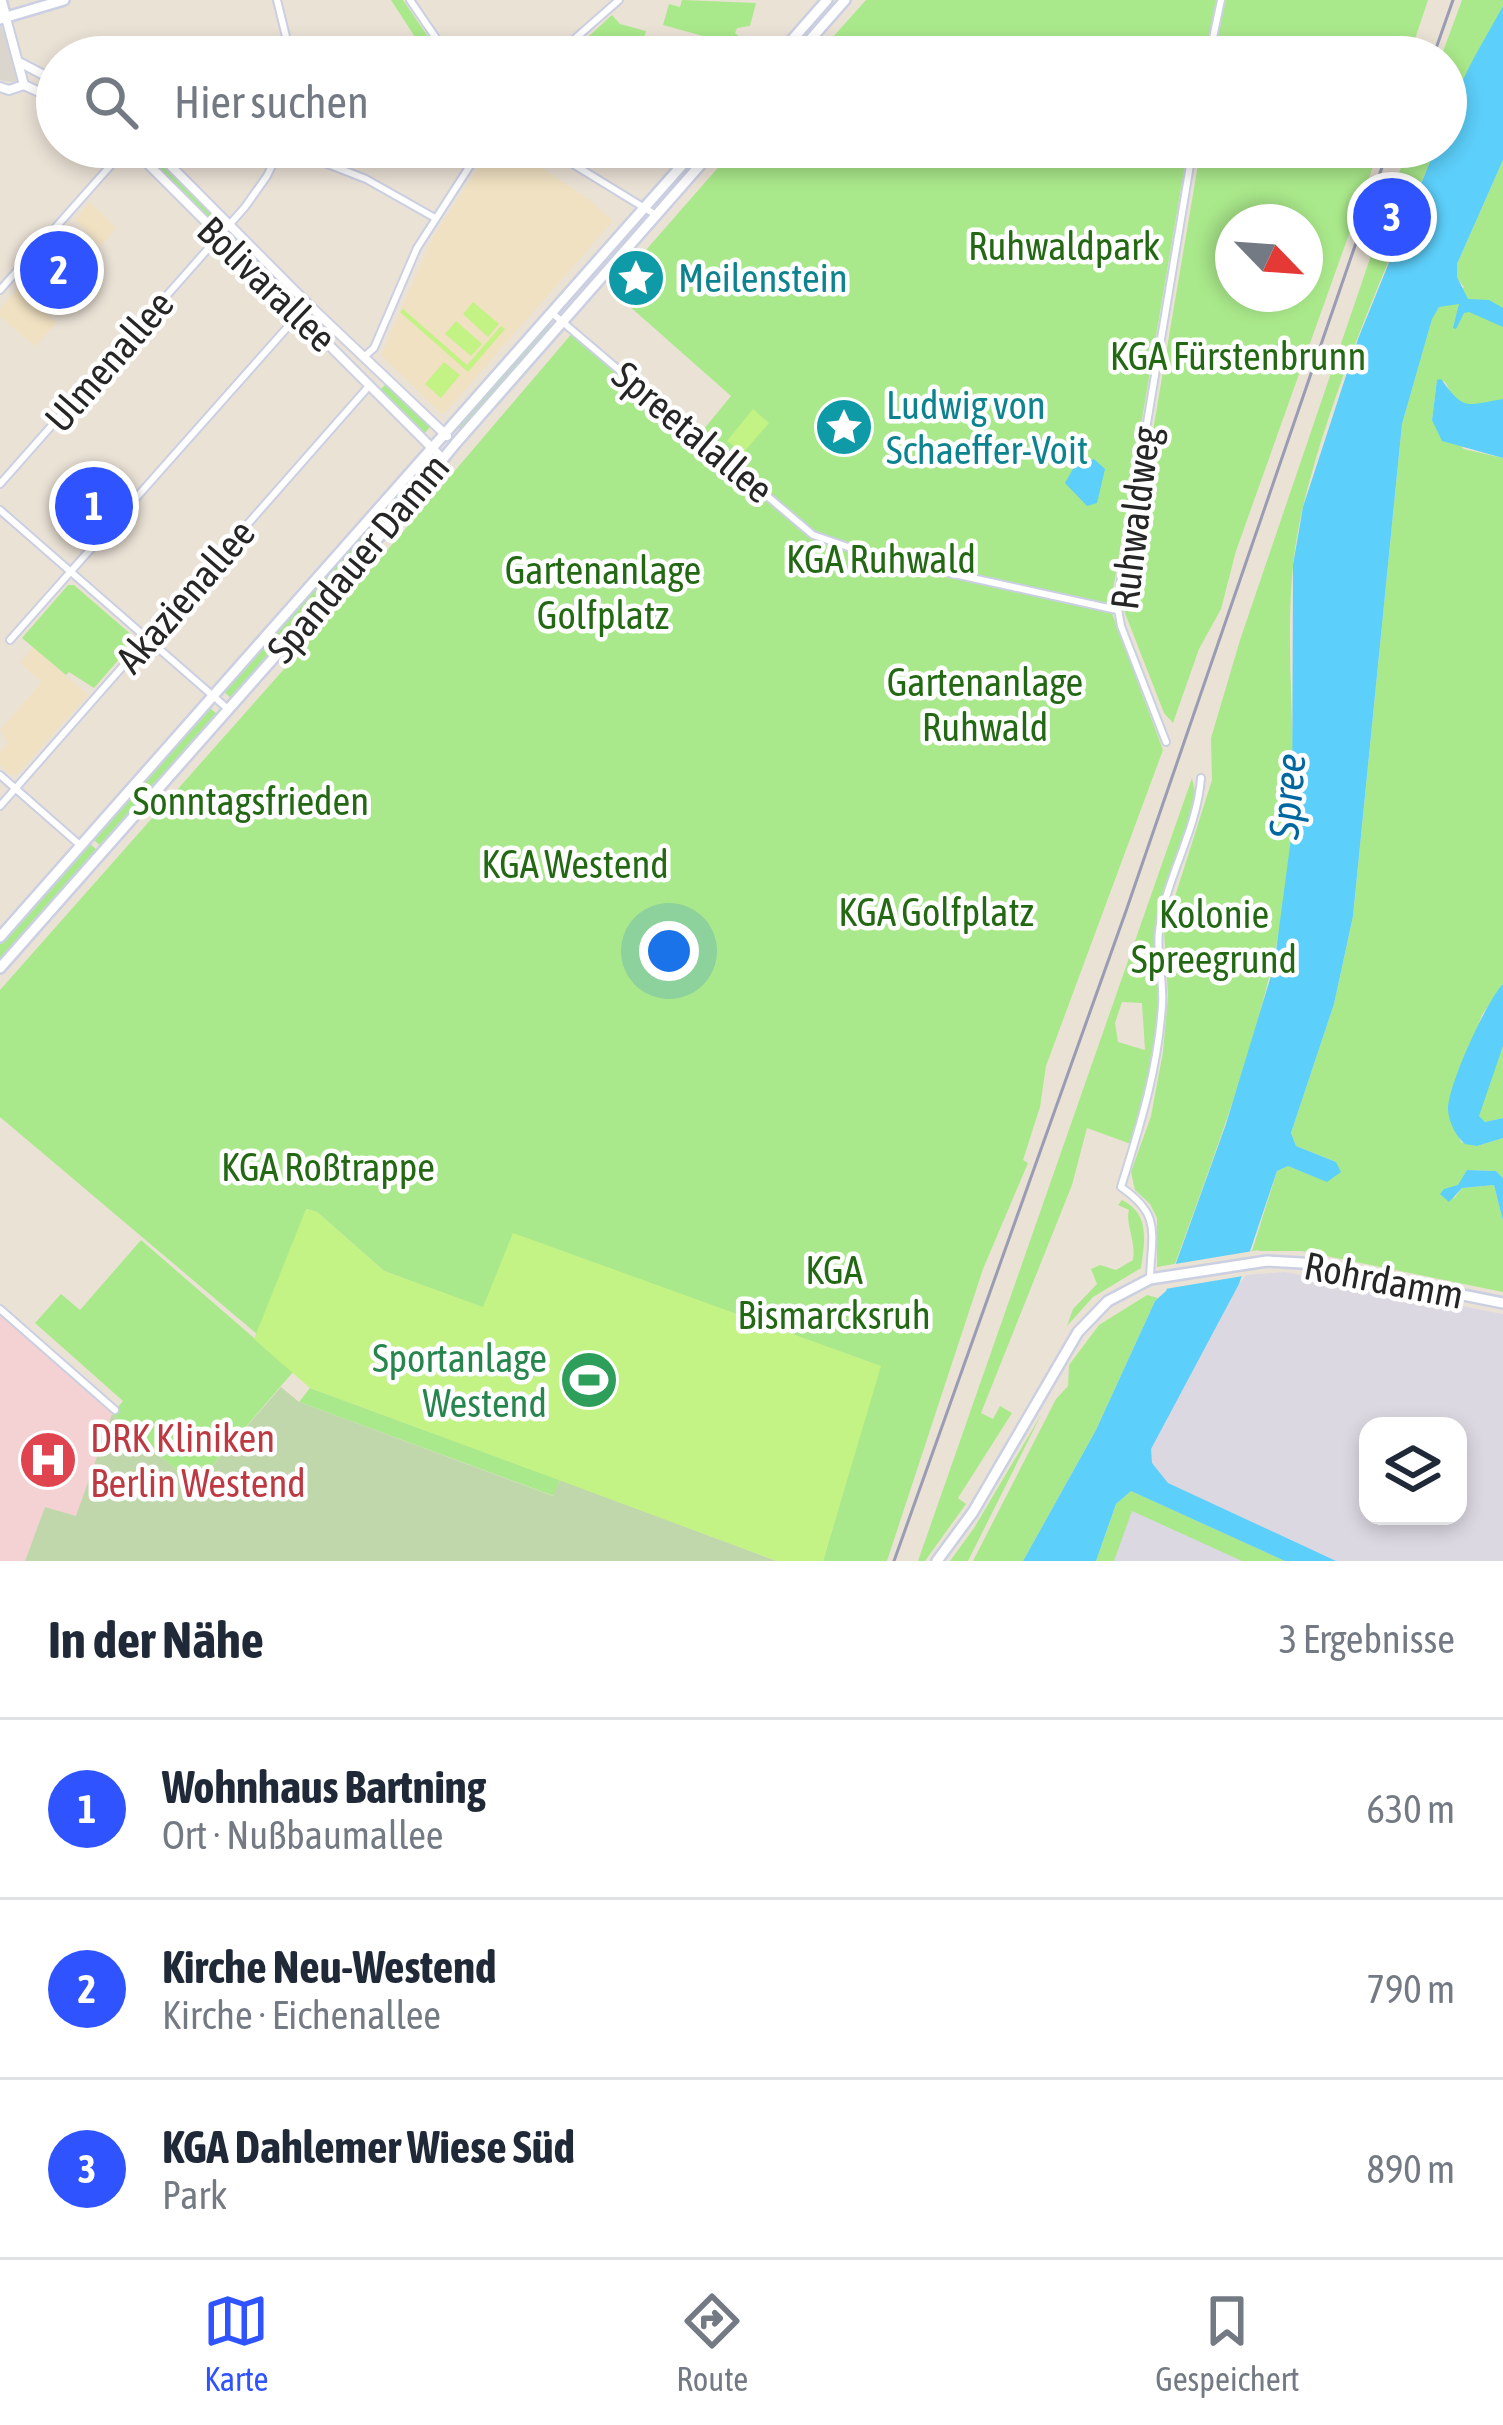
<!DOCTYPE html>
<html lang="de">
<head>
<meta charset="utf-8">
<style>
	:root { --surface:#fff; --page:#f2f2f3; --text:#1f2937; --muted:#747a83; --line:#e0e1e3; --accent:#2f54ff }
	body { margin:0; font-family:"Asap Condensed",sans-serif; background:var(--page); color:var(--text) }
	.controls { position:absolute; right:36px; bottom:36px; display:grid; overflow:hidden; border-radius:24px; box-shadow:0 6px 18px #0003 }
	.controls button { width:108px; height:108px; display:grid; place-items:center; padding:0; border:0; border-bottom:3px solid var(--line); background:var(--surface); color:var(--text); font:60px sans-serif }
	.compass { position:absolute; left:1215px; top:204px; width:108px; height:108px; border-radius:50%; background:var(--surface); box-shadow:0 6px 18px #0003; rotate:115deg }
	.you { position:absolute; left:669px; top:951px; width:42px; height:42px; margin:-30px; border:9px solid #fff; border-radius:50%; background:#1a73e8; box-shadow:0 0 0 18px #1a73e833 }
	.badge { display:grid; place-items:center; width:78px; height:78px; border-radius:50%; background:var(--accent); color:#fff; font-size:39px; font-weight:700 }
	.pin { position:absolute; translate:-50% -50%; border:6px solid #fff; box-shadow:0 3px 12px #0006 }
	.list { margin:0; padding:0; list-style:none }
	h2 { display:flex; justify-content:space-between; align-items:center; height:156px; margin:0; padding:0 48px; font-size:51px }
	h2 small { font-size:39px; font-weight:400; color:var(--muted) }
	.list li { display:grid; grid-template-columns:78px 1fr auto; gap:36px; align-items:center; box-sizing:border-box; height:180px; padding:0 48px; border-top:3px solid var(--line) }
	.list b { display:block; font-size:45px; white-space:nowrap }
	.list p { margin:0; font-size:39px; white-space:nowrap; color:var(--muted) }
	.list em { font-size:39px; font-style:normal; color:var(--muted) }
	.icon { flex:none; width:66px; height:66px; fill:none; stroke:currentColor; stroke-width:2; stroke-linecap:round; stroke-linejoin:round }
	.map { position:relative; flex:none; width:1503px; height:1561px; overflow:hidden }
	.search { position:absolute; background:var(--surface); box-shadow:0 6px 18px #0003; left:36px; right:36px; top:36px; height:132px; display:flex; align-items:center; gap:30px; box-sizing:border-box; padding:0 42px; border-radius:66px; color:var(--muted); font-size:45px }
	.sheet { height:696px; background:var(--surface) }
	nav { display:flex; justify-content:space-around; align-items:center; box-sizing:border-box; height:168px; border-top:3px solid var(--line); background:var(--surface); font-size:33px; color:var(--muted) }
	nav a { display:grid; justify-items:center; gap:6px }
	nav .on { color:var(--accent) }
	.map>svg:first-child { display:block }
	.industrial { fill:#dbd8e2; fill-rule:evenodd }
	.education { fill:#f0e1c2 }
	.medical { fill:#f4d1d2 }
	.green { fill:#aae98b; fill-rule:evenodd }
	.cemetery { fill:#c0d7ab }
	.pitch { fill:#c3f285 }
	.plaza { fill:#dad5cd }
	.water { fill:#5ccffa }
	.pier { fill:#ebe2d6 }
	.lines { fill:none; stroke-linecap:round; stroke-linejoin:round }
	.minor-casing { stroke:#cbcfe2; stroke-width:10 }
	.tertiary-casing { stroke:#cbcfe2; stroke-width:12 }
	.secondary-casing { stroke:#cbcfe2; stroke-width:14 }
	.minor { stroke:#fff; stroke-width:6 }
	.tertiary { stroke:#fff; stroke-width:8 }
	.secondary { stroke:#fff; stroke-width:9 }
	.rail { stroke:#999cb3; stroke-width:3 }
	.labels { text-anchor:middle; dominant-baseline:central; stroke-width:9; stroke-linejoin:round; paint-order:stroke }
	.park-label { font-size:39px; fill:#236812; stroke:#fff }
	.culture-label { font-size:39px; fill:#0d838f; stroke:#fff; text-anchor:start }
	.street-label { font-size:39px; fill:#262626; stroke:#fff }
	.leisure-label { font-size:39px; fill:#27864d; stroke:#fff; text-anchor:end }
	.health-label { font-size:39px; fill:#be3a42; stroke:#fff; text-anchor:start }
	.water-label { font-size:42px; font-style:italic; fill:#0068a1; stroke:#fff }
</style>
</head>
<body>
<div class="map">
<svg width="1503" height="1561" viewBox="0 0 1503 1561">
	<rect width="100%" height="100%" fill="#ebe2d6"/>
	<path class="industrial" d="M 1285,1272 L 1503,1314 L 1503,1561 L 1096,1561 L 1159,1432 L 1239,1284 L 1246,1275 ZM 1368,1426 L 1458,1426 L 1458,1516 L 1368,1516 Z"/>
	<g class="education">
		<polygon points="492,147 511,147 588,199 613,221 443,415 381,355 433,237"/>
		<polygon points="90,202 116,228 101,246 75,219"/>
		<polygon points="22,284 46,306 43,311 57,323 35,346 0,317 0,309"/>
		<polygon points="33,647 88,695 17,774 12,775 0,765 0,752 8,743 0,730 42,682 20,663"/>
	</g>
	<polygon class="medical" points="0,1313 112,1414 76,1517 45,1507 25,1561 0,1561"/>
	<g class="green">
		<polygon points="391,0 403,0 442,57 428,57"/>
		<polygon points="682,0 756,3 750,26 737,28 735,33 759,54 754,57 739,46 663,25 669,4 680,7"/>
		<polygon points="866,0 1216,0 1205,57 815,57"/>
		<polygon points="1226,0 1428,0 1409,57 1213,57"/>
		<polygon points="1462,0 1503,0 1503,6 1446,123 1446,57 1441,57"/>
		<polygon points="612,15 620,24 646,31 644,38 639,37 635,50 657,57 566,57"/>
		<polygon points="143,147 149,147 220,221 213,228 139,151"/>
		<polygon points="736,147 1188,147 1110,608 1163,750 1046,1066 1040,1107 1023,1160 1028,1163 983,1269 887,1561 823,1561 880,1366 513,1234 484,1308 384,1271 317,1212 307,1209 258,1335 0,1117 0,990 338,608 574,331 699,435 731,396 611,290"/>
		<path d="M 1201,147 L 1380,147 L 1236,551 L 1221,609 L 1199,649 L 1173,723 L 1164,713 L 1123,608 ZM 1233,222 L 1305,222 L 1305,294 L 1233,294 Z"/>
		<path d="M 1408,147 L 1436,147 C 1388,265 1333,383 1303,507 C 1277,613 1299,727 1292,835 C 1281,985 1226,1122 1175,1264 L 1157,1267 L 1157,1218 L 1150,1204 L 1135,1190 L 1131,1172 L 1151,1116 L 1163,1052 L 1168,996 L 1164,931 L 1212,780 L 1211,738 L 1240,640 Z"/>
		<polygon points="1503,160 1503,399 1477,408 1455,400 1445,382 1437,380 1432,420 1464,449 1503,458 1503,984 1482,1015 1448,1107 1461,1142 1477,1146 1503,1138 1503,1178 1496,1171 1467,1170 1453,1200 1462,1188 1494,1185 1503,1221 1503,1292 1302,1251 1252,1251 1277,1171 1288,1166 1327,1181 1336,1162 1296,1146 1291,1133 1334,1004 1353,916 1402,424 1432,318 1439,307 1464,287 1456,277 1457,264"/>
		<polygon points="235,236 297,298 291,305 228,243"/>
		<polygon points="548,323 552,327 462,430 457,427"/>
		<polygon points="386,384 430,427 424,434 379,391"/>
		<polygon points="425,463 428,465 399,510 232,699 223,691"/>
		<polygon points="68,585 74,585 133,636 134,642 94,688 69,672 66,675 22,638"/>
		<polygon points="209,707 218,715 102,847 93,839"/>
		<path d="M 1192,778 L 1196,796 L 1156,927 L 1158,1018 L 1148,1087 L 1131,1144 L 1087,1128 L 1072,1185 L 981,1413 L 993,1419 L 1000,1406 L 1012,1413 L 958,1498 L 966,1504 L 925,1561 L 918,1561 ZM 1122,1002 L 1142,1003 L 1145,1050 L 1118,1042 L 1115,1023 Z"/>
		<polygon points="89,843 98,851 0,962 0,943"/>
		<polygon points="1503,1046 1503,1118 1485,1122 1479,1117 1479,1108"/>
		<path d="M 1122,1200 C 1150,1214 1145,1240 1141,1268 L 1093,1297 L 1067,1326 L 1073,1309 L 1097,1284 L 1091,1269 L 1100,1265 L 1116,1270 L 1133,1260 C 1136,1240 1125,1223 1129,1210 L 1118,1205 Z"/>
		<polygon points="141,1240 293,1372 195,1486 112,1414 123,1401 35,1323 61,1294 80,1310"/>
		<polygon points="1166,1291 1155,1301 1096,1430 1023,1561 973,1561 1056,1399 1068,1386 1069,1365 1099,1325 1147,1295 1158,1298"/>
		<polygon points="310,1388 560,1480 554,1496 299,1402"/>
		<polygon points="1041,1415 968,1561 950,1561 974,1528"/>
		<polygon points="1131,1491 1285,1561 1242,1561 1132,1511 1114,1561 1096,1561 1116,1504"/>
	</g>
	<polygon class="cemetery" points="281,1387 299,1402 553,1496 560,1480 777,1561 25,1561 45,1507 76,1516 112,1414 195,1486"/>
	<g class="pitch">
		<polygon points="473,302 499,324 488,337 463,314"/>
		<polygon points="403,309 467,365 501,326 505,329 468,372 400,312"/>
		<polygon points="456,321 482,344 471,356 445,334"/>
		<polygon points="444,362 460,375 441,398 425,384"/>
		<polygon points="753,409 769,423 743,453 727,441"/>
		<polygon points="306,1209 317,1212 384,1271 483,1307 513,1233 881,1366 823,1561 777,1561 310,1388 254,1339"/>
	</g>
	<polygon class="plaza" points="0,23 21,75 16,83 0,80"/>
	<g class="water">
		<path d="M 1503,6 L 1503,160 L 1457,264 L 1457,277 L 1468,299 L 1489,300 L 1503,308 L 1503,327 L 1469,312 L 1464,313 L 1456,329 L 1453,328 L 1459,304 L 1439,307 L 1432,319 L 1402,424 L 1353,916 L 1334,1004 L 1291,1133 L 1296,1146 L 1336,1162 L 1341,1172 L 1327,1182 L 1288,1166 L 1277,1171 L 1239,1284 L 1151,1449 L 1152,1463 L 1168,1483 L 1336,1561 L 1285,1561 L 1131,1491 L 1116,1504 L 1096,1561 L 1023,1561 L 1096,1430 L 1155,1301 L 1166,1291 L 1226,1124 L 1274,966 L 1292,831 L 1293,565 L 1303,507 L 1358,339 L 1436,147 L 1446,147 C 1446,97 1480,49 1503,6 Z"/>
		<path d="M 1441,379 C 1465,412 1466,405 1503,399 L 1503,458 L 1442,441 L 1432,420 L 1437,380 Z"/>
		<polygon points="1094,459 1105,469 1097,503 1087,506 1065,483 1074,467"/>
		<path d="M 1503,984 L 1503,1046 L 1479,1116 L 1485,1122 L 1503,1118 L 1503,1138 L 1477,1146 L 1465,1144 C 1456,1136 1449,1123 1448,1110 C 1447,1087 1487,1000 1503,984 Z"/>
		<polygon points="1467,1170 1496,1171 1503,1178 1503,1221 1494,1185 1462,1188 1449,1202 1440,1194 1444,1189 1458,1185"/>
	</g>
	<polygon class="pier" points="1259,1250 1249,1275 1159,1290 1169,1265"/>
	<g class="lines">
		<defs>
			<g id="minor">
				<polyline points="277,0 291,57"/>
				<polyline points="410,0 449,57"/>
				<polyline points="232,57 288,42"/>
				<polyline points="554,57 619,0"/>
				<polyline points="1209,57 1221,0"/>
				<polyline points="284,147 366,179 435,218"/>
				<polyline points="545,147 656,215"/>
				<polyline points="0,290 127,147"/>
				<polyline points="552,313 813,535 877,557 1117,610"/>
				<polyline points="364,357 374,348 417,248 482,147"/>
				<polyline points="0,484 245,207 267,176 281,147"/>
				<polyline points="0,510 228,709"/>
				<polyline points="10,640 308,304"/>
				<polyline points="1166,742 1121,626 1117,603 1193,147"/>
				<polyline points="0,775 81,846"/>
				<polyline points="0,806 369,386"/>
				<path d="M 1150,1279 C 1151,1234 1163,1216 1121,1187 C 1140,1126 1158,1069 1162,1005 C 1164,981 1156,955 1159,931 C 1165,879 1197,831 1201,778"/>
				<polyline points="0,1309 115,1410"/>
			</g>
			<g id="tertiary">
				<polyline points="21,63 57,82"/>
				<polyline points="24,85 57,100"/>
				<polyline points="0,87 9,90 24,85 6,18"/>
				<polyline points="131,147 443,459"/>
				<polyline points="152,147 308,304 447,436"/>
			</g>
			<g id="secondary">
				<polyline points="1,0 6,18"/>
				<polyline points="0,19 64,0"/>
				<polyline points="777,57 827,0"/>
				<polyline points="795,57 845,0"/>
				<polyline points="0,937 698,147"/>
				<polyline points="0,968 361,559 456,443 716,147"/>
				<polyline points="937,1561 973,1512 1078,1332 1108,1301 1150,1279 1267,1261 1302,1263 1503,1303"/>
			</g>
		</defs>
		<use href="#minor" class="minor-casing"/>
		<use href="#tertiary" class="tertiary-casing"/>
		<use href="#secondary" class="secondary-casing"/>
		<use href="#minor" class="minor"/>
		<use href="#tertiary" class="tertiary"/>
		<use href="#secondary" class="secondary"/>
		<g class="rail">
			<polyline points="1433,57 1453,0"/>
			<polyline points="894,1561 1126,911 1389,147"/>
		</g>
	</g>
	<defs>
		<symbol id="sight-disc" viewBox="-11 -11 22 22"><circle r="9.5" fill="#0f9aa8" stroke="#fff"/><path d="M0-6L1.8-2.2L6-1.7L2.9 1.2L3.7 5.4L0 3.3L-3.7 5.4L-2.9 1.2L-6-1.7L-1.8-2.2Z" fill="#fff"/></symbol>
		<symbol id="stadium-disc" viewBox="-11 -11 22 22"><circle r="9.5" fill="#2e9e5b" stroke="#fff"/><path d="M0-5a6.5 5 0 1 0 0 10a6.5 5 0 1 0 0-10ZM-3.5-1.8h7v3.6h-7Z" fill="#fff"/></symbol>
		<symbol id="hospital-disc" viewBox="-11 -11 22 22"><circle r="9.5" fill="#e0444e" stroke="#fff"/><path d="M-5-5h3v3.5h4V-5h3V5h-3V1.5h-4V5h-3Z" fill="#fff"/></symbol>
	</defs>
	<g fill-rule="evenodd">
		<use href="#sight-disc" x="603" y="245" width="66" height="66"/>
		<use href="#sight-disc" x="811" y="394" width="66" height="66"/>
		<use href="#stadium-disc" x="556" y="1347" width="66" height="66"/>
		<use href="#hospital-disc" x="15" y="1427" width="66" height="66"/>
	</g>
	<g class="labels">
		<g class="park-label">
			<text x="1064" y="246">Ruhwaldpark</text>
			<text x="1238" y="356">KGA Fürstenbrunn</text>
			<text x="881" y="559">KGA Ruhwald</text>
			<text x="603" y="570">Gartenanlage<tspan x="603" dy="45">Golfplatz</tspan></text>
			<text x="985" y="682">Gartenanlage<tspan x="985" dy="45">Ruhwald</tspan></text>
			<text x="251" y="801">Sonntagsfrieden</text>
			<text x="575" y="864">KGA Westend</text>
			<text x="936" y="912">KGA Golfplatz</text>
			<text x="1214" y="914">Kolonie<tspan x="1214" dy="45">Spreegrund</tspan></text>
			<text x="328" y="1167">KGA Roßtrappe</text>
			<text x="834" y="1270">KGA<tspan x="834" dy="45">Bismarcksruh</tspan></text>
		</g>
		<g class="culture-label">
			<text x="678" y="278">Meilenstein</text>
			<text x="886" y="405">Ludwig von<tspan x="886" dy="45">Schaeffer-Voit</tspan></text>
		</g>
		<g class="street-label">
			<text transform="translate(267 284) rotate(44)">Bolivarallee</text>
			<text transform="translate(109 361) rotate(-49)">Ulmenallee</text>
			<text transform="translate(693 432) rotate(40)">Spreetalallee</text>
			<text transform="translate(1135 518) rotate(-83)">Ruhwaldweg</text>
			<text transform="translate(358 558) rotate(-50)">Spandauer Damm</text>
			<text transform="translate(185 596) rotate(-49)">Akazienallee</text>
			<text transform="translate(1384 1280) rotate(11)">Rohrdamm</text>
		</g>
		<g class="leisure-label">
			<text x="547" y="1358">Sportanlage<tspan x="547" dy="45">Westend</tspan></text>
		</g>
		<g class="health-label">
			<text x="90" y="1438">DRK Kliniken<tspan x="90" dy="45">Berlin Westend</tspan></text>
		</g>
		<g class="water-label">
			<text transform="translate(1287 796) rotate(-85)">Spree</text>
		</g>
	</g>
</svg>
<div class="controls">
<button><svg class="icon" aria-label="layers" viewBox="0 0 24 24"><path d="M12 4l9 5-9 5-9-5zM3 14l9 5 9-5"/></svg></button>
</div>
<svg class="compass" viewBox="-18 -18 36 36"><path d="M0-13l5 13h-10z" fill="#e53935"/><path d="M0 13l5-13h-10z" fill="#747a83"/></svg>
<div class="you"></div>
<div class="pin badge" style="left:94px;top:506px">1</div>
<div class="pin badge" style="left:59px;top:270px">2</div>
<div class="pin badge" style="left:1392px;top:217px">3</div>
<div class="search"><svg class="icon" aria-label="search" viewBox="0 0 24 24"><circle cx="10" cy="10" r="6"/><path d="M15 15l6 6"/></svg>Hier suchen</div>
</div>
<section class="sheet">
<h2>In der Nähe<small>3 Ergebnisse</small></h2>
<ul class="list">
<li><span class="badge">1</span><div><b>Wohnhaus Bartning</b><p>Ort · Nußbaumallee</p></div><em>630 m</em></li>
<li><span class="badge">2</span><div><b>Kirche Neu-Westend</b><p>Kirche · Eichenallee</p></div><em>790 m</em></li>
<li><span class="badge">3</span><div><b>KGA Dahlemer Wiese Süd</b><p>Park</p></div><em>890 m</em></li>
</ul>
</section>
<nav>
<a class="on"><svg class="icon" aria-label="map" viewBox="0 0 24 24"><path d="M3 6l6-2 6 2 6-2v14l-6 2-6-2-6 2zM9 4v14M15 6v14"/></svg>Karte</a>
<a><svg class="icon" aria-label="directions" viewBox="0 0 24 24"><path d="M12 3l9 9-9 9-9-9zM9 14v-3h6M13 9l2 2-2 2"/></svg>Route</a>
<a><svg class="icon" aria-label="saved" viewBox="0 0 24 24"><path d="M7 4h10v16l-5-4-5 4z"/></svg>Gespeichert</a>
</nav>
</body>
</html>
